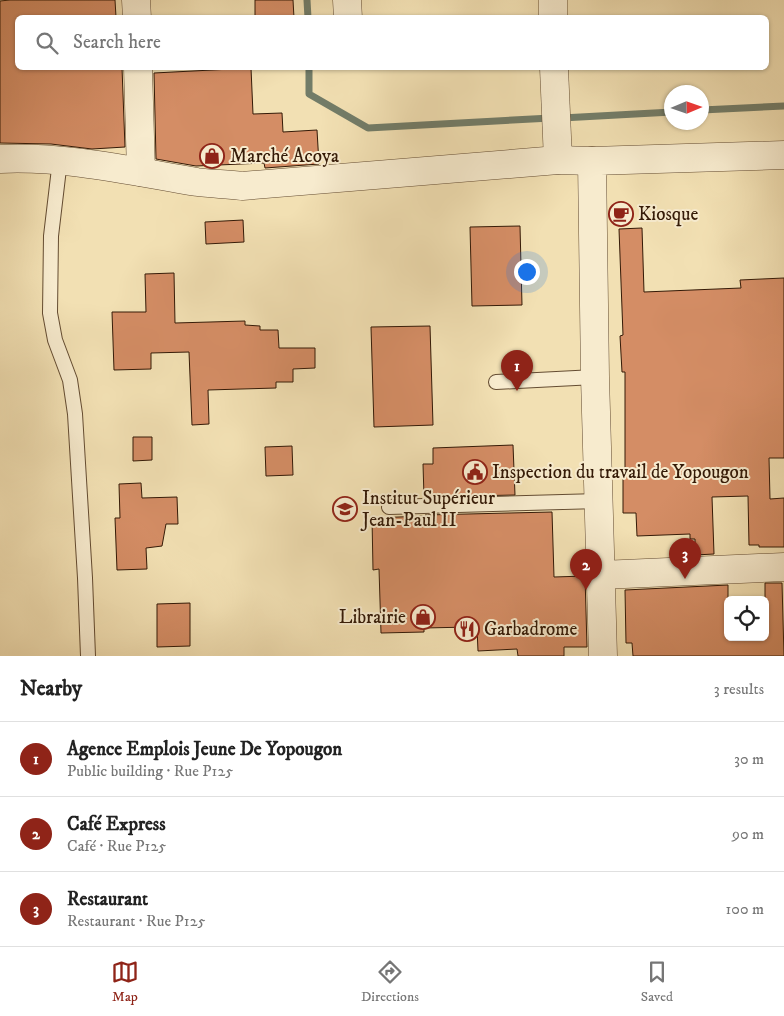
<!DOCTYPE html>
<html lang="en">
<head>
<meta charset="utf-8">
<style>
	:root { --surface:#fff; --page:#f2f2f2; --text:#222; --muted:#767676; --line:#e0e0e0; --accent:#8f2418 }
	body { margin:0; font-family:"IM FELL DW Pica",serif; background:var(--page); color:var(--text) }
	.controls { position:absolute; right:15px; bottom:15px; display:grid; overflow:hidden; border-radius:8px; box-shadow:0 1px 4px #0004 }
	.controls button { width:45px; height:45px; display:grid; place-items:center; padding:0; border:0; border-bottom:1px solid var(--line); background:var(--surface); color:var(--text); font:25px sans-serif }
	.compass { position:absolute; left:664px; top:85px; width:45px; height:45px; border-radius:50%; background:var(--surface); box-shadow:0 1px 4px #0004; rotate:88deg }
	.you { position:absolute; left:526px; top:271px; width:18px; height:18px; margin:-12px; border:4px solid #fff; border-radius:50%; background:#1a73e8; box-shadow:0 0 0 8px #1a73e833 }
	.badge { display:grid; place-items:center; width:32px; height:32px; border-radius:50%; background:var(--accent); color:#fff; font-size:16px; font-weight:700 }
	.pin { position:absolute; translate:-50% -41px; filter:drop-shadow(0 1px 2px #0008) }
	.pin::after { content:''; position:absolute; top:26px; width:18px; height:15px; background:inherit; clip-path:polygon(0 0,100% 0,50% 100%) }
	.list { margin:0; padding:0; list-style:none }
	h2 { display:flex; justify-content:space-between; align-items:center; height:65px; margin:0; padding:0 20px; font-size:21px }
	h2 small { font-size:16px; font-weight:400; color:var(--muted) }
	.list li { display:grid; grid-template-columns:32px 1fr auto; gap:15px; align-items:center; box-sizing:border-box; height:75px; padding:0 20px; border-top:1px solid var(--line) }
	.list b { display:block; font-size:19px; white-space:nowrap }
	.list p { margin:0; font-size:16px; white-space:nowrap; color:var(--muted) }
	.list em { font-size:16px; font-style:normal; color:var(--muted) }
	.icon { flex:none; width:28px; height:28px; fill:none; stroke:currentColor; stroke-width:2; stroke-linecap:round; stroke-linejoin:round }
	.map { position:relative; flex:none; width:784px; height:656px; overflow:hidden }
	.search { position:absolute; background:var(--surface); box-shadow:0 1px 4px #0004; left:15px; right:15px; top:15px; height:55px; display:flex; align-items:center; gap:12px; box-sizing:border-box; padding:0 18px; border-radius:8px; color:var(--muted); font-size:19px }
	.sheet { height:290px; background:var(--surface) }
	nav { display:flex; justify-content:space-around; align-items:center; box-sizing:border-box; height:70px; border-top:1px solid var(--line); background:var(--surface); font-size:14px; color:var(--muted) }
	nav a { display:grid; justify-items:center; gap:2px }
	nav .on { color:var(--accent) }
	.map>svg:first-child { display:block }
	.lines { fill:none; stroke-linecap:round; stroke-linejoin:round }
	.stream { stroke:#727c68; stroke-width:7 }
	.building { fill:#d48d65; stroke:#341a07 }
	.service-casing { stroke:#644c32; stroke-width:16 }
	.minor-casing { stroke:#644c32; stroke-width:29 }
	.service { stroke:#f7ebce; stroke-width:14 }
	.minor { stroke:#f7ebce; stroke-width:28 }
	.labels { text-anchor:middle; dominant-baseline:central; stroke-width:4; stroke-linejoin:round; paint-order:stroke }
	.poi-label { font-size:19px; fill:#341a07; stroke:#f7ebce; text-anchor:start }
</style>
</head>
<body>
<div class="map">
<svg width="784" height="656" viewBox="0 0 784 656">
	<rect width="100%" height="100%" fill="#f2e0b3"/>
	<filter id="stains"><feTurbulence type="fractalNoise" baseFrequency=".004" numOctaves="4"/><feColorMatrix values="0 0 0 0 .2 0 0 0 0 .09 0 0 0 0 .02 0 0 0 .5 -.17"/></filter>
	<radialGradient id="worn" r=".72"><stop offset=".6" stop-color="#630" stop-opacity="0"/><stop offset="1" stop-color="#630" stop-opacity=".3"/></radialGradient>
	<g class="lines">
		<g class="stream">
			<polyline points="307,0 308,18"/>
			<polyline points="309,68 309,94 368,128 551,118"/>
			<polyline points="702,110 784,106"/>
			<polyline points="562,118 672,112"/>
		</g>
	</g>
	<g class="building">
		<polygon points="10,0 115,0 116,17 18,18 18,68 122,68 125,147 92,149 51,144 0,143 0,1"/>
		<polygon points="255,0 293,0 294,18 255,18"/>
		<polygon points="251,68 253,114 282,113 283,132 317,130 319,164 265,168 264,163 196,166 156,159 154,73"/>
		<polygon points="243,220 244,242 206,244 205,222"/>
		<polygon points="520,226 522,305 472,306 470,227"/>
		<polygon points="642,228 644,292 741,288 740,280 784,278 784,458 769,458 770,499 784,498 784,547 759,547 759,545 749,545 748,496 712,497 714,554 695,555 695,539 690,539 690,534 637,536 636,513 623,513 623,475 625,475 625,372 622,372 620,336 623,335 619,229"/>
		<polygon points="174,273 175,323 245,321 245,325 260,326 260,330 278,330 279,348 315,348 315,368 293,369 293,382 276,382 276,388 208,390 209,424 192,425 189,352 151,353 151,369 114,370 112,312 146,312 145,274"/>
		<polygon points="430,326 433,425 374,427 371,327"/>
		<polygon points="133,437 152,437 152,460 133,461"/>
		<polygon points="513,445 515,495 424,497 423,464 433,464 433,448"/>
		<polygon points="292,446 293,475 266,476 265,447"/>
		<polygon points="141,483 142,498 177,497 178,524 166,524 162,546 146,548 147,569 117,570 115,518 120,518 119,484"/>
		<polygon points="552,512 554,577 585,576 587,647 564,647 564,656 518,656 517,649 478,651 477,628 470,628 470,627 424,628 424,632 381,633 379,569 373,570 372,518 425,516 425,515"/>
		<polygon points="765,583 782,583 784,656 633,656 632,643 626,643 625,590 728,585 728,637 765,637"/>
		<polygon points="190,603 190,646 157,647 157,604"/>
	</g>
	<g class="lines">
		<defs>
			<g id="service">
				<polyline points="60,160 51,236 50,313 55,340 70,380 75,414 85,578 88,656"/>
				<polyline points="496,382 595,377"/>
				<polyline points="389,507 599,501"/>
			</g>
			<g id="minor">
				<polyline points="136,0 137,18"/>
				<polyline points="347,0 348,18"/>
				<polyline points="553,0 553,18"/>
				<polyline points="138,68 141,172"/>
				<polyline points="554,68 558,160"/>
				<path d="M 0,159 C 67,156 131,171 197,182 C 211,184 227,184 242,186 L 558,160 L 592,161"/>
				<polyline points="601,575 784,567"/>
				<polyline points="603,656 595,377 592,161 784,155"/>
			</g>
		</defs>
		<use href="#service" class="service-casing"/>
		<use href="#minor" class="minor-casing"/>
		<use href="#service" class="service"/>
		<use href="#minor" class="minor"/>
	</g>
	<defs>
		<symbol id="shop-ring" viewBox="-11 -11 22 22"><circle r="9.5" fill="#f7ebce" stroke="#8f2418" stroke-width="1.5"/><path d="M-5-2.5h2.3a2.7 3.5 0 0 1 5.4 0H5L5.5 6h-11ZM-1.5-2.5h3a1.5 2.3 0 0 0-3 0Z" fill="#8f2418"/></symbol>
		<symbol id="cafe-ring" viewBox="-11 -11 22 22"><circle r="9.5" fill="#f7ebce" stroke="#8f2418" stroke-width="1.5"/><path d="M-5.5-4.5H6V0H3Q3 3.5 0 3.5H-2.5Q-5.5 3.5-5.5 0ZM3-3.2v2h1.7v-2ZM-6 4.5H4V6H-6Z" fill="#8f2418"/></symbol>
		<symbol id="civic-ring" viewBox="-11 -11 22 22"><circle r="9.5" fill="#f7ebce" stroke="#8f2418" stroke-width="1.5"/><path d="M-.6-6.5H3V-4.5H.6V-3L4-1V1h2V6H-6V1h2V-1L-.6-3ZM-1.2 2.5V6h2.4V2.5Z" fill="#8f2418"/></symbol>
		<symbol id="university-ring" viewBox="-11 -11 22 22"><circle r="9.5" fill="#f7ebce" stroke="#8f2418" stroke-width="1.5"/><path d="M0-5L7-2L0 1L-7-2ZM-4 1L0 2.5L4 1V4Q0 6-4 4Z" fill="#8f2418"/></symbol>
		<symbol id="restaurant-ring" viewBox="-11 -11 22 22"><circle r="9.5" fill="#f7ebce" stroke="#8f2418" stroke-width="1.5"/><path d="M-5-6h1v4h1v-4h1v4h1v-4h1v5L-1.5 .5V6h-2V.5L-5-1ZM5-6V6H3V1.5H1.5Q1.5-4 5-6Z" fill="#8f2418"/></symbol>
	</defs>
	<g fill-rule="evenodd">
		<use href="#shop-ring" x="198" y="142" width="28" height="28"/>
		<use href="#cafe-ring" x="607" y="200" width="28" height="28"/>
		<use href="#civic-ring" x="461" y="458" width="28" height="28"/>
		<use href="#university-ring" x="331" y="495" width="28" height="28"/>
		<use href="#shop-ring" x="409" y="603" width="28" height="28"/>
		<use href="#restaurant-ring" x="453" y="615" width="28" height="28"/>
	</g>
	<g class="labels">
		<g class="poi-label">
			<text x="230" y="156">Marché Acoya</text>
			<text x="638" y="214">Kiosque</text>
			<text x="492" y="472">Inspection du travail de Yopougon</text>
			<text x="362" y="498">Institut Supérieur<tspan x="362" dy="22">Jean-Paul II</tspan></text>
			<text x="406" y="617" text-anchor="end">Librairie</text>
			<text x="484" y="629">Garbadrome</text>
		</g>
	</g>
	<rect width="100%" height="100%" filter="url(#stains)"/>
	<rect width="100%" height="100%" fill="url(#worn)"/>
</svg>
<div class="controls">
<button><svg class="icon" aria-label="locate" viewBox="0 0 24 24"><circle cx="12" cy="12" r="6"/><path d="M12 2v4M12 18v4M2 12h4M18 12h4"/></svg></button>
</div>
<svg class="compass" viewBox="-18 -18 36 36"><path d="M0-13l5 13h-10z" fill="#e53935"/><path d="M0 13l5-13h-10z" fill="#767676"/></svg>
<div class="you"></div>
<div class="pin badge" style="left:517px;top:391px">1</div>
<div class="pin badge" style="left:586px;top:590px">2</div>
<div class="pin badge" style="left:685px;top:579px">3</div>
<div class="search"><svg class="icon" aria-label="search" viewBox="0 0 24 24"><circle cx="10" cy="10" r="6"/><path d="M15 15l6 6"/></svg>Search here</div>
</div>
<section class="sheet">
<h2>Nearby<small>3 results</small></h2>
<ul class="list">
<li><span class="badge">1</span><div><b>Agence Emplois Jeune De Yopougon</b><p>Public building · Rue P125</p></div><em>30 m</em></li>
<li><span class="badge">2</span><div><b>Café Express</b><p>Café · Rue P125</p></div><em>90 m</em></li>
<li><span class="badge">3</span><div><b>Restaurant</b><p>Restaurant · Rue P125</p></div><em>100 m</em></li>
</ul>
</section>
<nav>
<a class="on"><svg class="icon" aria-label="map" viewBox="0 0 24 24"><path d="M3 6l6-2 6 2 6-2v14l-6 2-6-2-6 2zM9 4v14M15 6v14"/></svg>Map</a>
<a><svg class="icon" aria-label="directions" viewBox="0 0 24 24"><path d="M12 3l9 9-9 9-9-9zM9 14v-3h6M13 9l2 2-2 2"/></svg>Directions</a>
<a><svg class="icon" aria-label="saved" viewBox="0 0 24 24"><path d="M7 4h10v16l-5-4-5 4z"/></svg>Saved</a>
</nav>
</body>
</html>
